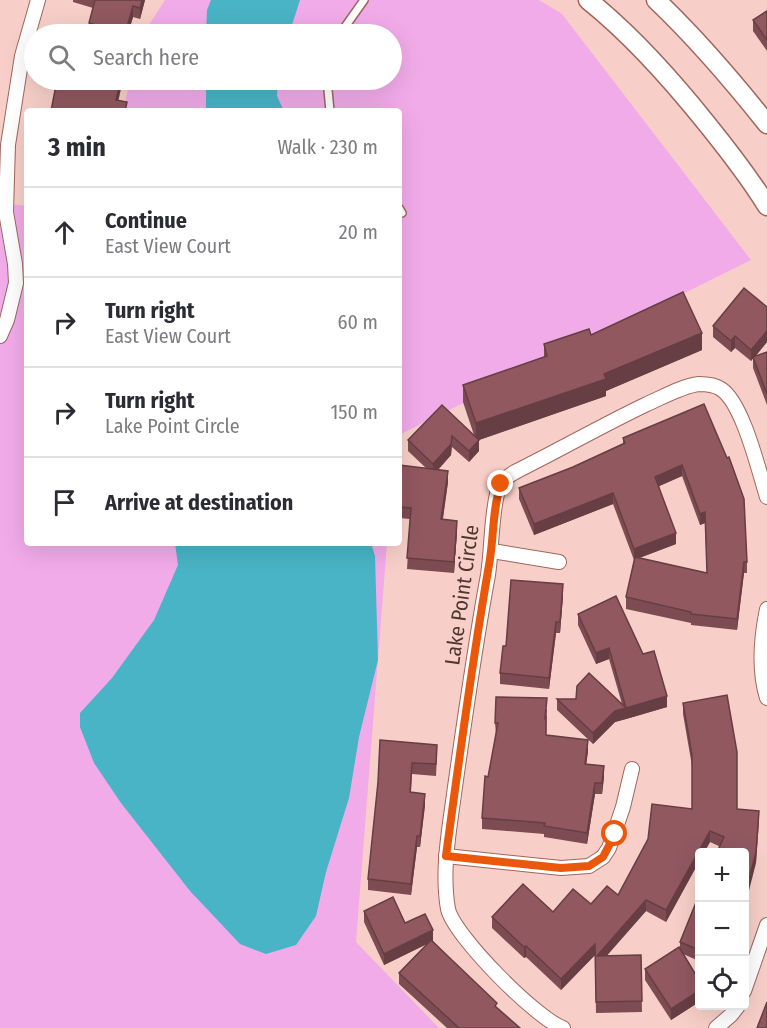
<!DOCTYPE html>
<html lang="en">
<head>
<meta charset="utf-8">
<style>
	:root { --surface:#fff; --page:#f7f7f7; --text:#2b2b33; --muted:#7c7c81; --line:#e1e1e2 }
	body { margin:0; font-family:"Fira Sans Condensed",sans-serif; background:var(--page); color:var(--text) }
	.controls { position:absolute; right:18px; bottom:18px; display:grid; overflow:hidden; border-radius:6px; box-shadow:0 6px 24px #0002 }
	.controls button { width:54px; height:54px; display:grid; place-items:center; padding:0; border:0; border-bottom:2px solid var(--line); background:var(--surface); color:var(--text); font:30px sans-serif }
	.stop { position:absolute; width:18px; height:18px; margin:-14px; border:4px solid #ea580c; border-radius:50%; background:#fff }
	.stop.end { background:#ea580c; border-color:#fff; box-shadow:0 2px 6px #0008 }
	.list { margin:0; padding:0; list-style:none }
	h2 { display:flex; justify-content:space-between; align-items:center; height:78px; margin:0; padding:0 24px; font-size:26px }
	h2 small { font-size:20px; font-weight:400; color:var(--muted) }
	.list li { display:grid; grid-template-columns:39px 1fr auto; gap:18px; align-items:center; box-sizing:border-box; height:90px; padding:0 24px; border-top:2px solid var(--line) }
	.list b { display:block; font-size:22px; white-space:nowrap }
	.list p { margin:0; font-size:20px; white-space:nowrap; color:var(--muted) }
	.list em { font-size:20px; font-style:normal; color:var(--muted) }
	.icon { flex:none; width:33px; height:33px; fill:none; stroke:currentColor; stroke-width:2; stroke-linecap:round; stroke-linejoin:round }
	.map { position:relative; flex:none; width:767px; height:1028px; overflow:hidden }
	.search { position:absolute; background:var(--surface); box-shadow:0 6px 24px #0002; left:24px; top:24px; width:378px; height:66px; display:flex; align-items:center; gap:15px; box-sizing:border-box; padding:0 21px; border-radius:33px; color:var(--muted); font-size:22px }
	.panel { position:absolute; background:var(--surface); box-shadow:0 6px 24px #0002; left:24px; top:108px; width:378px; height:438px; border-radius:6px }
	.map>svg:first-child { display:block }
	.green { fill:#f1abe9 }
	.water { fill:#49b4c6 }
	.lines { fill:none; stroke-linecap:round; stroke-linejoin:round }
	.service-casing { stroke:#a0665c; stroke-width:10 }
	.minor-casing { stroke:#a0665c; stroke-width:16 }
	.secondary-casing { stroke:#a0665c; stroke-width:21 }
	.service { stroke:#fff; stroke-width:7 }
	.minor { stroke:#fff; stroke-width:14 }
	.secondary { stroke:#fff; stroke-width:18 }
	.wall { fill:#7d4c53; fill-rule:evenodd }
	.shaded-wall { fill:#663e43 }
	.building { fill:#915860; stroke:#663e43; stroke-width:1.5 }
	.route { stroke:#ea580c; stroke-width:8 }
	.labels { text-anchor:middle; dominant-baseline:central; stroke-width:6; stroke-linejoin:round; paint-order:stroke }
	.street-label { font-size:21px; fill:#4e3530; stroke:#f7cfc8 }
</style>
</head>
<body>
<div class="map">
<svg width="767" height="1028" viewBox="0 0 767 1028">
	<rect width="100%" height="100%" fill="#f7cfc8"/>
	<g class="green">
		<polygon points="165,0 539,0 562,14 751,260 399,435 399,111 123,111 130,80 392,80 392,34 143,34"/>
		<polygon points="0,203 27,206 27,543 387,543 356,942 439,1028 0,1028"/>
	</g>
	<g class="water">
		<polygon points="211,0 300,0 289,34 206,34 207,10"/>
		<polygon points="206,80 278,80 277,96 284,111 206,111"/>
		<polygon points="175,543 371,543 375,556 378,660 359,737 349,798 326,872 316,916 296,945 266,954 240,944 190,891 121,803 94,763 80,727 80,713 112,678 154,620 178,565"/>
	</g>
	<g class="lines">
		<defs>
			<g id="service">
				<polyline points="340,34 364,0"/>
				<polyline points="330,80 328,90 330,111"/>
				<polyline points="399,208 402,213"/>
			</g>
			<g id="minor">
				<polyline points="0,336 7,320 16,283 15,264 6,212 8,145 22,56 38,0"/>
				<polyline points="492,551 559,562"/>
				<path d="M 767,609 C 761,638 758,669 767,698"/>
				<polyline points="446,856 561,868 589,866 603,857 609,848 623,807 632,769"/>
				<polyline points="744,991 767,925"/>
				<path d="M 563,1028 C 537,1019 454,936 448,909 C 441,869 450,826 455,787 C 465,716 475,645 488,575 C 492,548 491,520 497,494 C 500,482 507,476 517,471 C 561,449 603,425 647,404 C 663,397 682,386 699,384 C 706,384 715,385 721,389 C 743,403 759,472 767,497"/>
				<polyline points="716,1028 731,1015 738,1006"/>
			</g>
			<g id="secondary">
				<path d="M 588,0 C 633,36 671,79 707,124 C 728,150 749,177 767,206"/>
				<path d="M 656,0 C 696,38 732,80 767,124"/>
			</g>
		</defs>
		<use href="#service" class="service-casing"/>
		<use href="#minor" class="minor-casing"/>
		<use href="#secondary" class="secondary-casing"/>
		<use href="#service" class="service"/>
		<use href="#minor" class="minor"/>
		<use href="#secondary" class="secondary"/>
	</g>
	<g class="wall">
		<polygon points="73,0 145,0 140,19 133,17 128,34 89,34 89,23 93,8 73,2"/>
		<polygon points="767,11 767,51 753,31 753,20"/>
		<polygon points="713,326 767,342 755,357 767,352 767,405 753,368 753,358 751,361 735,348 731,352 713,337"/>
		<polygon points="591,335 702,350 606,391 606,396 479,440 479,451 469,462 452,447 451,455 438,470 448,482 443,519 457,532 454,573 407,569 410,519 399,518 399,465 427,469 408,451 408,440 474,435 463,402 463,385 544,357 544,344"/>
		<path d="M 704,404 L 747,562 L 747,573 L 744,573 L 737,630 L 691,625 L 691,623 L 626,609 L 626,597 L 634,560 L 613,504 L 534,535 L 519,499 L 519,488 L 573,467 L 623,444 L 623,438 ZM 682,476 L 700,525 L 705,523 L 707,573 L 639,558 L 676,544 L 659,486 Z"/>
		<polygon points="563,596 560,633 556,633 549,689 500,684 500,673 506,646"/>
		<polygon points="578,614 667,707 626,719 626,718 626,719 615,722 593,744 557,710 557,699 622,704 609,659 596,664 578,625"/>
		<polygon points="683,703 737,809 759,822 756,863 710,842 666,922 646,911 606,956 641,955 642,1012 596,1013 595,955 561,990 526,957 524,958 492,928 492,917 553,912 591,904 618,895 692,809 692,766 683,714"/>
		<polygon points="547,709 546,735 588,751 586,764 604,777 602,794 595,794 587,844 544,837 544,834 482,829 482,818 496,734 495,723"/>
		<polygon points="380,740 437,756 436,776 412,774 411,793 425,805 420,847 417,847 411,895 368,890 368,879 378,782"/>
		<polygon points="699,895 699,961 683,954 699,980 699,1002 671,1020 645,980 645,969 680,949 680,942"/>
		<polygon points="364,911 405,923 433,941 497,1008 520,1028 447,1028 399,984 399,973 427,944 384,965 364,922"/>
	</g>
	<g class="shaded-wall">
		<polygon points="142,0 145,0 140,19 140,8"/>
		<polygon points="133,6 133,17 128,34 125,34"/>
		<polygon points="121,80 123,80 116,111 116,100"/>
		<polygon points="767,331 767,342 751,361 751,350"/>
		<polygon points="702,333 702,350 606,391 606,396 476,441 476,423 604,374"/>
		<polygon points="735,336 735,348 731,352 731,341"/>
		<polygon points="452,436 451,455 433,475 433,464"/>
		<polygon points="479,440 479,451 469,462 469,451"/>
		<polygon points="682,465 682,476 655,488 655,477"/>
		<polygon points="448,471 448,482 441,530 441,519"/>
		<polygon points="613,493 613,504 534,535 534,524"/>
		<polygon points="705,512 705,523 700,525 700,514"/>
		<polygon points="457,521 457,532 454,573 454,562"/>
		<polygon points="676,533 676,544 634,560 634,549"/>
		<polygon points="744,562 744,573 737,630 737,619"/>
		<polygon points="563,584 563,596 560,633 560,622"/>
		<polygon points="556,622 556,633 549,689 549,678"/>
		<polygon points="609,648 609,659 596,664 596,653"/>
		<polygon points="667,696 667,707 626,719 626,708"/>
		<polygon points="626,708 626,719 615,722 593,744 593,733 615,711"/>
		<polygon points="588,740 588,751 585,775 585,764"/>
		<polygon points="604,766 604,777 602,794 602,783"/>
		<polygon points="595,783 595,794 587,844 587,833"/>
		<polygon points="425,794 425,805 420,847 420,836"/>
		<polygon points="759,811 756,863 744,910 744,899"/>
		<polygon points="710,831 710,842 704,852 699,852 699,861 666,922 666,910"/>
		<polygon points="417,836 417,847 411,895 411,884"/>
		<polygon points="646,900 646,911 597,967 597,956"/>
		<polygon points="433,930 433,941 384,965 384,954"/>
		<polygon points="595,944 595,955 561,990 561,979"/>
		<polygon points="526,946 526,957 524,958 524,947"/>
		<polygon points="699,991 699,1002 671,1020 671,1009"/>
	</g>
	<g class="building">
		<polygon points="95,0 142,0 140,8 133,6 125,34 90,34 93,24 89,23"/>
		<polygon points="767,11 767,40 753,20"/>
		<polygon points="57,80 121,80 116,100 127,102 125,111 51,111"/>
		<polygon points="744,288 767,307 767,331 751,350 735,336 731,341 713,326"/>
		<polygon points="683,292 702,333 604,374 606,379 476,423 463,385 547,356 544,344 589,329 591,335"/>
		<polygon points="767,352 767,394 753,357"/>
		<polygon points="704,404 727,458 729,457 744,499 747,562 744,562 737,619 691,614 691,612 626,597 635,557 707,573 705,512 700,514 682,465 655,477 676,533 634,549 613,493 534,524 519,488 573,467 625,443 623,438"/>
		<polygon points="442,405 479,440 469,451 452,436 451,444 433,464 408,440"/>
		<polygon points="399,465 448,471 441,519 457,521 454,562 407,558 411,508 399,507"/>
		<polygon points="511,580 563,584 560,622 556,622 549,678 500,673 503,646 506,646"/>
		<polygon points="616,596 643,654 654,651 667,696 626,708 609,648 596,653 578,614"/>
		<polygon points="589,673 626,708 615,711 593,733 557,699 576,699 577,686"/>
		<polygon points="727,695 737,752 737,809 759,811 756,852 744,899 744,852 717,852 724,837 710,831 666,910 646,900 597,956 641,955 642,1001 596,1002 595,944 561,979 526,946 524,947 492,917 523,884 553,912 573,889 591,904 607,886 618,895 648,839 652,804 692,809 692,755 683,703"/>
		<polygon points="496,697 547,698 545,718 546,717 546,735 588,740 585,764 604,766 602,783 595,783 587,833 544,826 545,823 482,818 485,776 488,777 498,723 495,723"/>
		<polygon points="380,740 437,745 436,764 412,763 410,792 425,794 420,836 417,836 411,884 368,879 378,782"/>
		<polygon points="699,895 699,950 680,942"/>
		<polygon points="393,897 405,923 425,914 433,930 384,954 364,911"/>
		<polygon points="431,940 497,1003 495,1006 520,1028 459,1028 399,973"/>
		<polygon points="679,947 699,980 699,991 671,1009 645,969"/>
		<polygon points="767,1002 767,1028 757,1028"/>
	</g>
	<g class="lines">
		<path class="route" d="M 501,484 C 492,509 494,539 489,565 C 472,662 459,759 446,856 L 561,868 L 589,866 L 603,857 L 615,834"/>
	</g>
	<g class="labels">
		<g class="street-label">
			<text transform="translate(462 595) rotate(-82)">Lake Point Circle</text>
		</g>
	</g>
</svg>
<div class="controls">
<button>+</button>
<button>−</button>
<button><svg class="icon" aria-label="locate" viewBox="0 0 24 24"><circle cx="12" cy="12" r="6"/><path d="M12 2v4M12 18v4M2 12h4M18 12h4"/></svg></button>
</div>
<div class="stop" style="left:615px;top:834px"></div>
<div class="stop end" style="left:501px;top:484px"></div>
<div class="search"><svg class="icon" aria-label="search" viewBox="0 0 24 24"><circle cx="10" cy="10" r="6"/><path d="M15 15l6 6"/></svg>Search here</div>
<section class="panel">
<h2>3 min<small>Walk · 230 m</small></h2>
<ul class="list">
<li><svg class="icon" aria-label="ahead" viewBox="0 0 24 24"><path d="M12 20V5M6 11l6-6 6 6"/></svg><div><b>Continue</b><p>East View Court</p></div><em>20 m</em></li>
<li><svg class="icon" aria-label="right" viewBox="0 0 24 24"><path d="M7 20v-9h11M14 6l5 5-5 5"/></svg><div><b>Turn right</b><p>East View Court</p></div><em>60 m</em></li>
<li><svg class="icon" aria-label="right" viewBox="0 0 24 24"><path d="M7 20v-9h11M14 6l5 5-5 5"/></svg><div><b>Turn right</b><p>Lake Point Circle</p></div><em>150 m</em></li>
<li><svg class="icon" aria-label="arrive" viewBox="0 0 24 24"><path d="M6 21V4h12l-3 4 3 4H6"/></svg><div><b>Arrive at destination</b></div></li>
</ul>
</section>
</div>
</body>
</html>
